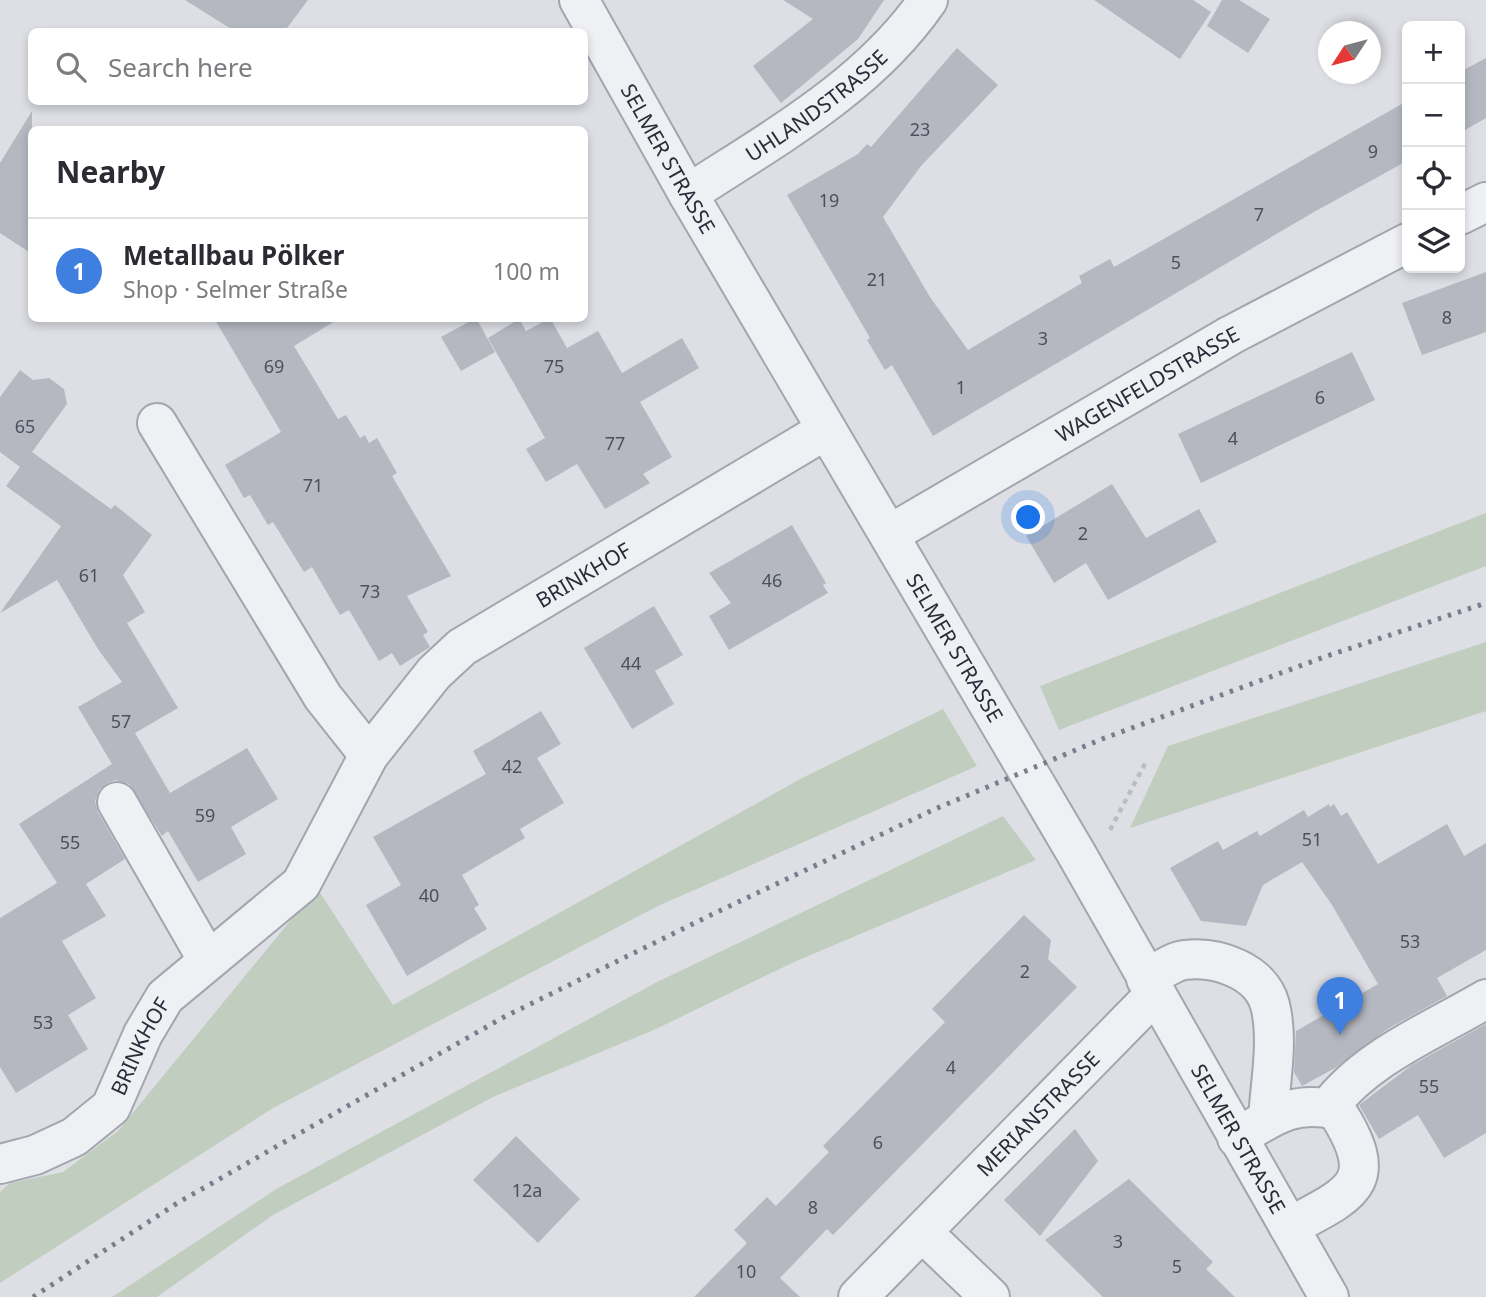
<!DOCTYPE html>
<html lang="en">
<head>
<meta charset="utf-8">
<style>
	:root { --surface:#fff; --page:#f2f2f3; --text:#2b2b33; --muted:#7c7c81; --line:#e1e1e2; --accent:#bc4f52 }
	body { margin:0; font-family:"Noto Sans",sans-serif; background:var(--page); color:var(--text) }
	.controls { position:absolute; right:21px; top:21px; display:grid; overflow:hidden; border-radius:10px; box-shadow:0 4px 10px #0003 }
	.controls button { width:63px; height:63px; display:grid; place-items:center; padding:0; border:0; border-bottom:2px solid var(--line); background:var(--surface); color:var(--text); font:35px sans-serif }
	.compass { position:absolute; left:1318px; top:21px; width:63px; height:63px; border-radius:50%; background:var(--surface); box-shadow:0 4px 10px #0003; rotate:234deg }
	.you { position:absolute; left:1029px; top:518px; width:24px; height:24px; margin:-18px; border:5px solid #fff; border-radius:50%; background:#1a73e8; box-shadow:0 0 0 10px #1a73e833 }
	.badge { display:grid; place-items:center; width:46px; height:46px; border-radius:50%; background:var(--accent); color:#fff; font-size:23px; font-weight:700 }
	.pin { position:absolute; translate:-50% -58px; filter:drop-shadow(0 2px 4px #0008) }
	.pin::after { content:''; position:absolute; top:37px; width:24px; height:21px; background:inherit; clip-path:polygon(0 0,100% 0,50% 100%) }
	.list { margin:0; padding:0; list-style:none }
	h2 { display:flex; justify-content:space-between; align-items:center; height:91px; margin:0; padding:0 28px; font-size:30px }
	h2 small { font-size:23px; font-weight:400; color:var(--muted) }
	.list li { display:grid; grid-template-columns:46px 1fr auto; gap:21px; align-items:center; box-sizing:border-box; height:105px; padding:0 28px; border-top:2px solid var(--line) }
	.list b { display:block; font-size:26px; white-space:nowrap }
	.list p { margin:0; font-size:23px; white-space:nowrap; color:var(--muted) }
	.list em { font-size:23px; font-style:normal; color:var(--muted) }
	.icon { flex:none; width:38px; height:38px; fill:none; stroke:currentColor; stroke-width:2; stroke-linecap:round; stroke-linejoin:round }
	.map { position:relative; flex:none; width:1486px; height:1297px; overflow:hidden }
	.search { position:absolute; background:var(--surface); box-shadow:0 4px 10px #0003; left:28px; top:28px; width:560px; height:77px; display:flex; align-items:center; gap:18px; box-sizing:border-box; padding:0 24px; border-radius:10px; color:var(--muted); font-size:26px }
	.panel { position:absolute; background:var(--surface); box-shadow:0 4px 10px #0003; left:28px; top:126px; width:560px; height:196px; border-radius:10px }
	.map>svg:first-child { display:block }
	.green { fill:#c1cebf }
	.building { fill:#b5b8c1 }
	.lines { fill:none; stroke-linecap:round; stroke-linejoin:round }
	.minor-casing { stroke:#a3a6ae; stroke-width:42 }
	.path { stroke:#bbbdc4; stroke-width:4.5; stroke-dasharray:5 5; stroke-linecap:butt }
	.minor { stroke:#eff0f4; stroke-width:38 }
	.rail { stroke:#787e8c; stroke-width:5; stroke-dasharray:3.5 7; stroke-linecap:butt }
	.labels { text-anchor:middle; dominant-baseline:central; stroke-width:6; stroke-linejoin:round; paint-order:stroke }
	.number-label { font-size:18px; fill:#4b505c }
	.street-label { font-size:21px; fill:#282d3a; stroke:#eceef3 }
</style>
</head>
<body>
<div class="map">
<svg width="1486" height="1297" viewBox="0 0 1486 1297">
	<rect width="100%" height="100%" fill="#dddfe5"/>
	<g class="green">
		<polygon points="1486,513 1486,566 1059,730 1040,686"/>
		<polygon points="1486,642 1486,711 1130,828 1168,746"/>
		<polygon points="943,709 977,766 658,906 273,1108 0,1283 0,1192 10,1183 63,1172 118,1131 317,888 393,1005 804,777"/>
		<polygon points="1003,816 1036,860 794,962 656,1029 493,1097 273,1215 157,1297 112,1297 278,1188 657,982"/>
	</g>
	<g class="building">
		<polygon points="185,0 308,0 284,32 236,32"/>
		<polygon points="783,0 884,0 858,39 781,103 753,66 813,19"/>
		<polygon points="1094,0 1193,0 1211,12 1180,59"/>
		<polygon points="1222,0 1239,0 1270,19 1248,53 1207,26"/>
		<polygon points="957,48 998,85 921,166 883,217 930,297 968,350 1082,283 1079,276 1110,259 1114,267 1407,101 1407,161 1314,212 933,436 892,365 885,370 867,340 870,338 787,195 858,154 867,144 871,147"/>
		<polygon points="1486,58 1486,118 1460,133 1460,72"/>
		<polygon points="32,111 32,254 0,233 0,163"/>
		<polygon points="1486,272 1486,332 1422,355 1402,303"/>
		<polygon points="214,318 340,318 294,346 338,419 346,415 360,438 365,435 369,443 377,438 397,473 392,476 451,576 407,596 428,632 423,635 430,647 400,666 392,653 379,661 349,610 340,615 312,567 304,572 273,522 268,525 250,495 244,498 225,465 281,432"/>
		<polygon points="476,318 495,352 461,371 441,337"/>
		<polygon points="550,318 567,348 598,331 622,373 682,338 699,368 640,402 672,457 643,474 650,483 605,509 577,464 546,482 526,449 545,438 488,338 519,319 526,331"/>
		<polygon points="1352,352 1375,400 1201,483 1178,434"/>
		<polygon points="20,370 33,380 49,378 64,389 67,404 32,452 111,509 115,505 152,535 123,575 145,612 127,623 178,708 135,733 170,793 247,748 278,799 231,827 246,854 198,882 168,831 162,836 129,784 116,780 107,783 99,790 95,801 98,812 125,859 86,884 106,916 62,941 96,998 68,1015 88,1049 16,1093 0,1067 0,918 57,883 19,824 112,764 78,707 122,682 98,649 57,580 0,613 61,526 6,486 20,467 0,452 0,397"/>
		<polygon points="1112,484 1146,538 1199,509 1217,542 1108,600 1086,563 1054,583 1026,536"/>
		<polygon points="792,525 826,583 823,585 828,593 729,650 709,616 731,603 709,573"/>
		<polygon points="654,606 683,655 655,671 674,704 632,729 584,648"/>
		<polygon points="541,711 561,744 537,758 564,803 520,829 525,838 462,875 479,905 474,908 487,929 407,976 366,905 401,885 373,837 486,774 473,751"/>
		<polygon points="1329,804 1330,807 1334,804 1341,816 1347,812 1378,864 1447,824 1464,856 1486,843 1486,950 1437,978 1447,996 1389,1028 1335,1068 1302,1086 1294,1072 1296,1031 1378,984 1332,905 1302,862 1263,885 1246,926 1201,921 1170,868 1218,841 1223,850 1257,831 1260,836 1304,810 1308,817"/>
		<polygon points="1024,915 1051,940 1048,959 1077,987 833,1235 827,1229 780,1278 800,1297 694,1297 747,1243 734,1230 767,1197 776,1206 829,1152 823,1146 945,1022 932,1009"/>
		<polygon points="1486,1024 1486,1133 1444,1158 1418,1115 1379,1139 1359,1105 1412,1065"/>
		<polygon points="1075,1129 1098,1161 1040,1236 1004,1200"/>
		<polygon points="516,1136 580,1199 538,1243 473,1180"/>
		<polygon points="1129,1179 1213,1262 1206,1269 1235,1297 1103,1297 1045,1240"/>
	</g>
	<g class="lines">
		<defs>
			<g id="minor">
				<path id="s1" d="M 579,0 L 688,194 L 1076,853 L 1329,1297"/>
				<path id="s2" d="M 688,194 C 774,138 869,86 928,0"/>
				<polyline points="1460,215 1486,202"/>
				<polyline points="157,423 323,697 369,755"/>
				<path id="s3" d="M 890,534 L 1231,335 L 1407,243"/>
				<polyline points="117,802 207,959"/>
				<path d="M 1146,979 C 1157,973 1173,961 1185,960 C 1217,956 1261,971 1270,1005 C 1279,1040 1270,1084 1268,1119"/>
				<path d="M 1328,1108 C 1366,1057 1432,1031 1486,999"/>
				<path d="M 1237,1138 C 1273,1116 1293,1100 1336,1110 C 1383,1183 1353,1193 1289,1227"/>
				<path id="s4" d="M 0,1164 L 35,1155 L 74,1137 L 111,1107 L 143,1034 L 165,997 L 301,884 L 369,755 L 434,673 L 462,647 L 826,430"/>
				<polyline points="922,1232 990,1297"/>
				<path id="s5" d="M 858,1297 L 1155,994"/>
			</g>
		</defs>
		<use href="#minor" class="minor-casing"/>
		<polyline class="path" points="1110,830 1147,760"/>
		<use href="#minor" class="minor"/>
		<polyline class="rail" points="33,1297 179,1202 504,1017 715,913 935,809 1102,739 1327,656 1486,603"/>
	</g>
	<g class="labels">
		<g class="number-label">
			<text x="920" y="129">23</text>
			<text x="1373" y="151">9</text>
			<text x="829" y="200">19</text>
			<text x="1259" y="214">7</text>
			<text x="1176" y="262">5</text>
			<text x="877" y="279">21</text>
			<text x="1447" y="317">8</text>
			<text x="1043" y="338">3</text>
			<text x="274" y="366">69</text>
			<text x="554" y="366">75</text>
			<text x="961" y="387">1</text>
			<text x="1320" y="397">6</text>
			<text x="25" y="426">65</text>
			<text x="1233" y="438">4</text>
			<text x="615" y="443">77</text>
			<text x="313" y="485">71</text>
			<text x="1083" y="533">2</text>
			<text x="89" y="575">61</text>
			<text x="772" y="580">46</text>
			<text x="370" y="591">73</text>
			<text x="631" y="663">44</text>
			<text x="121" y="721">57</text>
			<text x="512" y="766">42</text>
			<text x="205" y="815">59</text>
			<text x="1312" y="839">51</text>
			<text x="70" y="842">55</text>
			<text x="429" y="895">40</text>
			<text x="1410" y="941">53</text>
			<text x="1025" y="971">2</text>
			<text x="43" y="1022">53</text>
			<text x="951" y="1067">4</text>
			<text x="1429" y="1086">55</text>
			<text x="878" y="1142">6</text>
			<text x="527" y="1190">12a</text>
			<text x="813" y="1207">8</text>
			<text x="1118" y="1241">3</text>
			<text x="1177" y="1266">5</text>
			<text x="746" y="1271">10</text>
		</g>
		<g class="street-label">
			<text stroke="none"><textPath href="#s2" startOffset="156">UHLANDSTRASSE</textPath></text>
			<text stroke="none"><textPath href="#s1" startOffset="182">SELMER STRASSE</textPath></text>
			<text stroke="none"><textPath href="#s3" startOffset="298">WAGENFELDSTRASSE</textPath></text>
			<text stroke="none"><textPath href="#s4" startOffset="856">BRINKHOF</textPath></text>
			<text stroke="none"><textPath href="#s1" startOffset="749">SELMER STRASSE</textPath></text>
			<text stroke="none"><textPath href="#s4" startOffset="194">BRINKHOF</textPath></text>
			<text stroke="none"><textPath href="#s5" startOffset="257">MERIANSTRASSE</textPath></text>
			<text stroke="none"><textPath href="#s1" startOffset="1316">SELMER STRASSE</textPath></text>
		</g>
	</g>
</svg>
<div class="controls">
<button>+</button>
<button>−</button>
<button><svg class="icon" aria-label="locate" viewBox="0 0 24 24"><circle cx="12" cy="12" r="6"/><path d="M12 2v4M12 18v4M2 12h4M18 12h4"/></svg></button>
<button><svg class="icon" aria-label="layers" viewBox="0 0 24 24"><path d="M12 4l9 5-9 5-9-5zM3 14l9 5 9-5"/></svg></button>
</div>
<svg class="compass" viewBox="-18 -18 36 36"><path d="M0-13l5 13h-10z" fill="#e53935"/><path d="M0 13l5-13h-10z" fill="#7c7c81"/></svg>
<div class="you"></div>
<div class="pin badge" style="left:1340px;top:1035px;background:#3f7fe0">1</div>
<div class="search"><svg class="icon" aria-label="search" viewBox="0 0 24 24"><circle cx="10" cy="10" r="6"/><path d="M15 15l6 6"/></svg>Search here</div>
<section class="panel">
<h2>Nearby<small></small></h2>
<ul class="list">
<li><span class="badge" style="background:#3f7fe0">1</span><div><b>Metallbau Pölker</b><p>Shop · Selmer Straße</p></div><em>100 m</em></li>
</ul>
</section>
</div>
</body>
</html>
